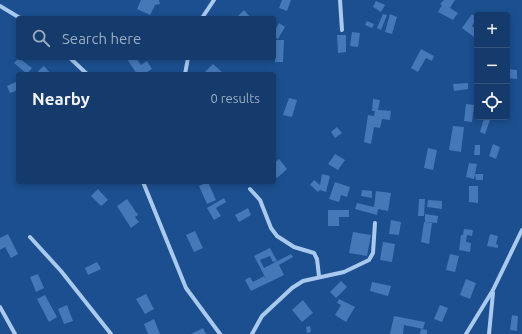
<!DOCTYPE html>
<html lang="en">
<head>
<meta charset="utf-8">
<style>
	:root { --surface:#143b6b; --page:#214673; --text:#f1f3f6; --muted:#9dadc1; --line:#33557e }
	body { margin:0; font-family:Ubuntu,sans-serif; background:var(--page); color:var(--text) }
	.controls { position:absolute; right:12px; top:12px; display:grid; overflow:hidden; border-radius:4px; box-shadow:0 2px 6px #0003 }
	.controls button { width:36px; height:36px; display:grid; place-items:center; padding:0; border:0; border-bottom:1px solid var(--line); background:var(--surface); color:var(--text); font:20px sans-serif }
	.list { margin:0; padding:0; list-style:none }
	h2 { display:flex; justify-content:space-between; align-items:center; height:52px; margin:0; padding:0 16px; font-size:17px }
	h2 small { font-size:13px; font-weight:400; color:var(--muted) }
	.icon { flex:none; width:22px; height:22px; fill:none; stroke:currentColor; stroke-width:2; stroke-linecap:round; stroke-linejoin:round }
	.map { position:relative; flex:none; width:522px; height:334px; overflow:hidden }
	.search { position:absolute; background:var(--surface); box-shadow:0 2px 6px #0003; left:16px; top:16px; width:260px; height:44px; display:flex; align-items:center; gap:10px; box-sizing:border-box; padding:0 14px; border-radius:4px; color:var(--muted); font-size:15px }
	.panel { position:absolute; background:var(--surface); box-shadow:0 2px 6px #0003; left:16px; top:72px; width:260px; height:112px; border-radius:4px }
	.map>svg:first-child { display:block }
	.building { fill:#4478b7 }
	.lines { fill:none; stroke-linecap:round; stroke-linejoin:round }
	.street { stroke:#a9c9ee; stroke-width:4 }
</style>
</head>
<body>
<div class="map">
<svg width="522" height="334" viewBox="0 0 522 334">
	<rect width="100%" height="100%" fill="#1b4f8f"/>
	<g class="building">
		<polygon points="141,0 159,0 160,4 155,5 150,15 137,9"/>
		<polygon points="282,0 291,0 287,11 279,8"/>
		<polygon points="444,0 455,0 450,8 458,13 453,20 438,12 442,5 440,4"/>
		<polygon points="376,1 385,5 381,12 373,7"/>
		<polygon points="244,10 251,18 239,18 238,16"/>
		<polygon points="383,14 387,15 381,30 377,28"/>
		<polygon points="390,14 397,17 392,34 385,32"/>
		<polygon points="472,14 477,18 472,26 477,30 474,37 462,28"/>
		<polygon points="367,21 374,24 372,28 365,25"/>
		<polygon points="279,23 285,27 278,39 274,37 274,32"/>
		<polygon points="352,32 360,33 358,47 350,46"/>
		<polygon points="337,35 346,35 346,52 338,53"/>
		<polygon points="276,40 284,40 283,62 275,62"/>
		<polygon points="421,49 434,56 432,61 426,58 418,72 411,68"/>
		<polygon points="19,58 32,68 27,74 14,63"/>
		<polygon points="129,58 136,58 141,65 147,61 152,69 144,74 137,74 127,59"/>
		<polygon points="213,64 224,74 207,74 205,72"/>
		<polygon points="44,66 51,74 40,74 38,71"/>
		<polygon points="508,69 517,70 517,79 507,78"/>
		<polygon points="18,81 18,90 10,93 7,86"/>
		<polygon points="468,83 468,89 454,91 453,84"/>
		<polygon points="289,98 297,100 292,117 283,115"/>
		<polygon points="373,99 380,100 378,110 391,111 390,120 382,119 380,128 374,127 371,144 364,142 368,115 374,116 375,111 372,111"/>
		<polygon points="466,104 474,105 472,122 464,121"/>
		<polygon points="484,118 490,120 485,134 480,132"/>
		<polygon points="453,126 464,127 461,152 449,150"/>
		<polygon points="337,127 342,133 335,138 331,132"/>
		<polygon points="493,144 500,147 496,159 489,156"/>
		<polygon points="475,145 480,145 480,155 474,155"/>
		<polygon points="428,148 437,150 433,170 424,168"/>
		<polygon points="335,154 345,160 338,170 328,164"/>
		<polygon points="279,159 287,169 277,178 274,175 274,163"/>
		<polygon points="469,163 477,164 474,179 466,177"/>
		<polygon points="322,174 330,176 326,192 320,190 318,192 310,185 314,180 320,185"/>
		<polygon points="475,174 483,174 483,180 476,180"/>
		<polygon points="208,182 216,200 207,204 199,186"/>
		<polygon points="335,182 350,187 347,197 341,195 339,202 329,199"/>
		<polygon points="469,186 478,186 478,203 469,202"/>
		<polygon points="98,189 108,200 101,206 91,196"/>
		<polygon points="362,190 372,191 372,198 361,196"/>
		<polygon points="376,191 391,193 388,211 378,209 377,215 355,209 357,203 374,207"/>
		<polygon points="224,198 226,202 216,208 221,216 214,220 207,208"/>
		<polygon points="127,199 138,215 135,217 139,222 131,228 117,206"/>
		<polygon points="419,199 425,199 424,216 418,216"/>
		<polygon points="428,200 442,201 442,209 427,207"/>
		<polygon points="248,208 251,215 239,222 235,215"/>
		<polygon points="328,210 349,210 349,217 339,217 339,226 328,226"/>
		<polygon points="425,214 438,216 437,223 425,222"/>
		<polygon points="391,220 401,222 399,235 389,234"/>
		<polygon points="424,222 432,223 429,244 421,242"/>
		<polygon points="464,229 473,230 472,236 467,235 466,242 471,243 470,252 459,250 461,235 463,235"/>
		<polygon points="195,231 203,248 194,252 186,235"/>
		<polygon points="353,232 371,235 367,256 349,253"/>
		<polygon points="8,234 18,254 11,258 5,247 0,250 0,238"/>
		<polygon points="490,234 498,236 496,244 498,245 498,248 487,246"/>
		<polygon points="383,242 395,244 392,262 380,260"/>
		<polygon points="270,248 277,261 273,262 270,256 260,260 264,268 291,254 293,257 279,265 284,275 251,291 245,280 250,277 253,282 264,276 267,281 254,256"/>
		<polygon points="450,254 459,256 455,272 446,270"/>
		<polygon points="97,262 101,269 88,275 85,268"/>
		<polygon points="38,274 44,288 36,292 30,277"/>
		<polygon points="466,279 476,283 470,299 460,295"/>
		<polygon points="341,281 347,287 336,298 330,292"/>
		<polygon points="372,282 391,286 388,296 370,291"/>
		<polygon points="146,294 154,309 145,314 136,299"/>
		<polygon points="45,295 57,317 49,322 37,299"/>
		<polygon points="339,299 355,307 346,322 335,315 341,305 337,303"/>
		<polygon points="303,300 313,313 302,322 292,310"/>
		<polygon points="67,305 73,321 64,324 58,309"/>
		<polygon points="440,305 448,308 442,322 434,319"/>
		<polygon points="512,315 518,316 517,331 510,330"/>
		<polygon points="394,316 425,322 423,329 404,325 403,334 390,334"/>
		<polygon points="154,319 160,334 148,334 144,324"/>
		<polygon points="310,326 311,332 307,333 306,327"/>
		<polygon points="203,328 206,334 191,334"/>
		<polygon points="421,329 427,330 427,334 420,334"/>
	</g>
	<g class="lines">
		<g class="street">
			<polyline points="340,0 342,30"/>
			<polyline points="0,6 20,18"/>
			<polyline points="202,18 214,0"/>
			<polyline points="70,58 87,74"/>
			<polyline points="185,74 188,58"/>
			<polyline points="143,182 186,288 220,334"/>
			<polyline points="250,189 260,200 271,228 277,236 294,247 314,253 317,259 319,276"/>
			<polyline points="30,237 61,271 111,334"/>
			<polyline points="0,307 15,334"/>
			<polyline points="252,334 262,316 292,288 303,281 344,272 369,260 373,253 375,223"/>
			<polyline points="466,334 493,290 522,230"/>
			<polyline points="489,334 493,293"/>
		</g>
	</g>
</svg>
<div class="controls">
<button>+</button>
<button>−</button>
<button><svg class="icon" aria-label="locate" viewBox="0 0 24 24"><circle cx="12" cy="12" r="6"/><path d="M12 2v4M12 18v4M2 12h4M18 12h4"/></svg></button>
</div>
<div class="search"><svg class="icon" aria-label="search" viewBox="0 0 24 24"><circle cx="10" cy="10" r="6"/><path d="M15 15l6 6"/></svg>Search here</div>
<section class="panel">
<h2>Nearby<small>0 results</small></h2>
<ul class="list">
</ul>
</section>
</div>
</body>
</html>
